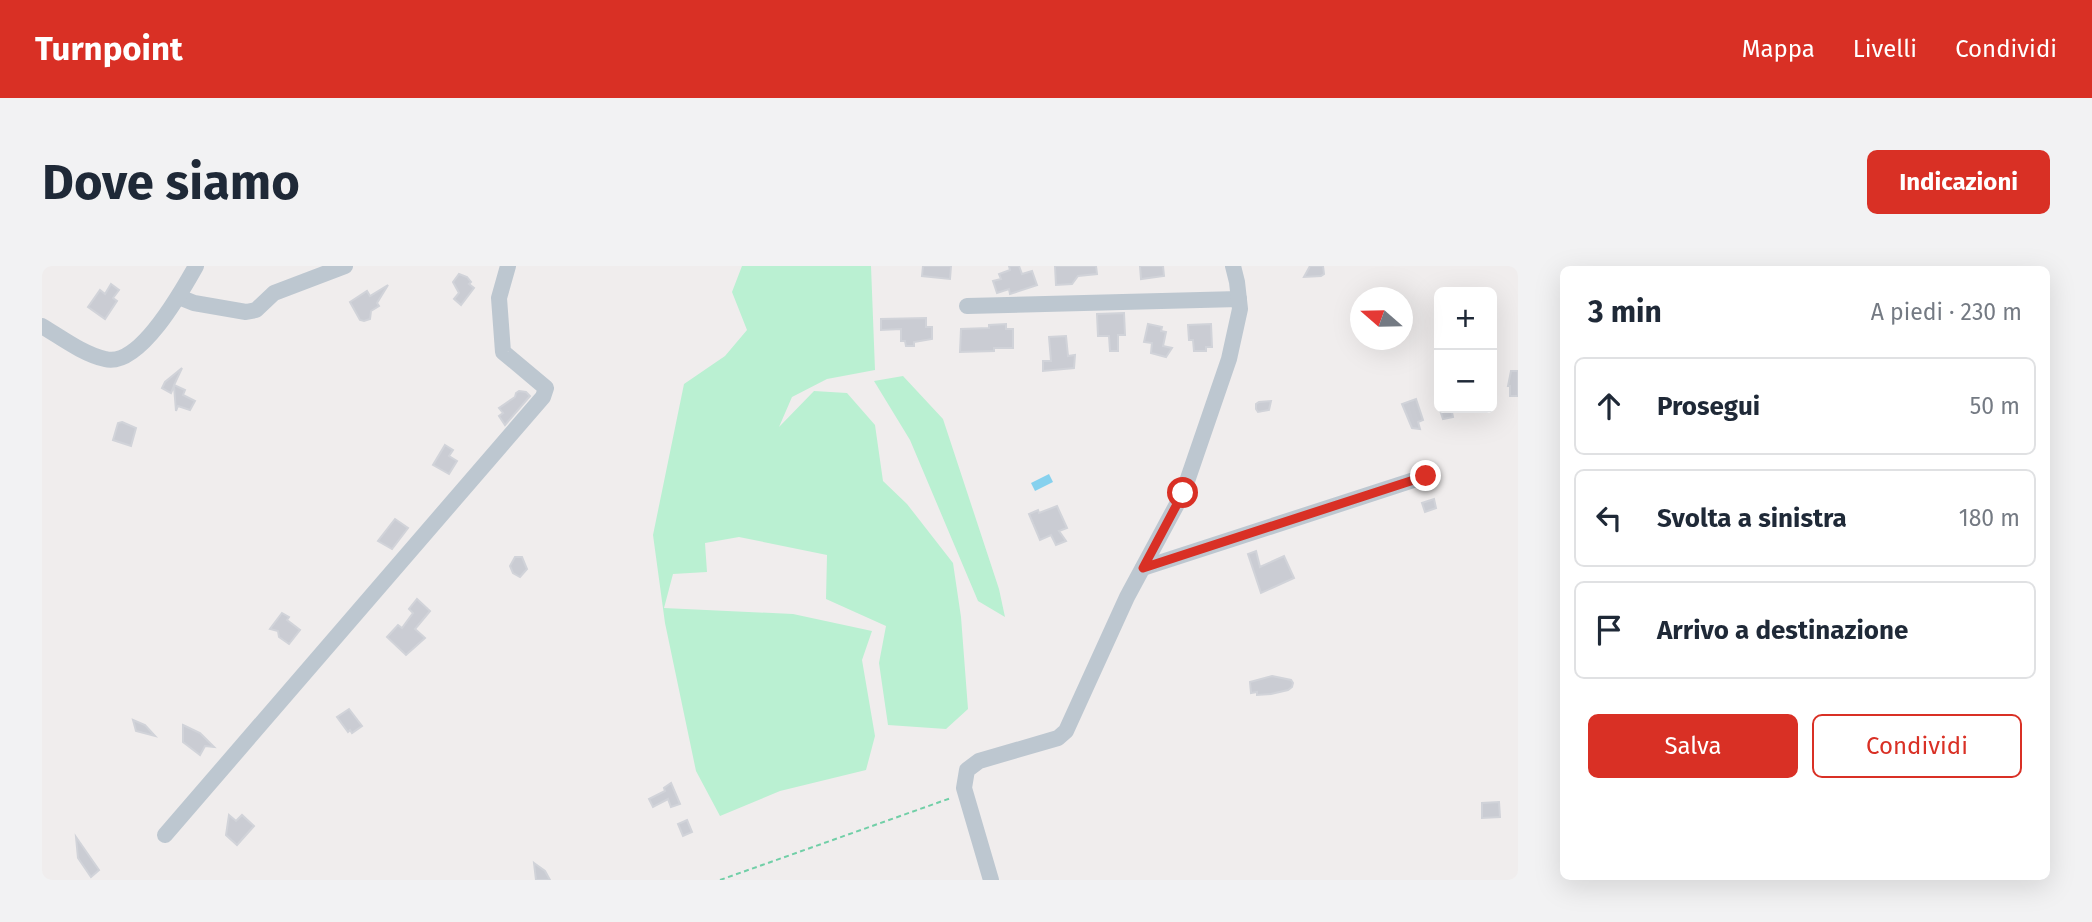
<!DOCTYPE html>
<html lang="it">
<head>
<meta charset="utf-8">
<style>
	:root { --surface:#fff; --page:#f2f2f3; --text:#1f2937; --muted:#747a83; --line:#e0e1e3; --accent:#d93025 }
	body { margin:0; font-family:"Fira Sans",sans-serif; background:var(--page); color:var(--text) }
	.controls { position:absolute; right:21px; top:21px; display:grid; overflow:hidden; border-radius:10px; box-shadow:0 7px 28px #0002 }
	.controls button { width:63px; height:63px; display:grid; place-items:center; padding:0; border:0; border-bottom:2px solid var(--line); background:var(--surface); color:var(--text); font:35px sans-serif }
	.compass { position:absolute; left:1308px; top:21px; width:63px; height:63px; border-radius:50%; background:var(--surface); box-shadow:0 7px 28px #0002; rotate:290deg }
	.stop { position:absolute; width:21px; height:21px; margin:-16px; border:5px solid #d93025; border-radius:50%; background:#fff }
	.stop.end { background:#d93025; border-color:#fff; box-shadow:0 2px 7px #0008 }
	.list { margin:0; padding:0; list-style:none }
	h2 { display:flex; justify-content:space-between; align-items:center; height:91px; margin:0; padding:0 28px; font-size:30px }
	h2 small { font-size:23px; font-weight:400; color:var(--muted) }
	.list li { display:grid; grid-template-columns:46px 1fr auto; gap:21px; align-items:center; box-sizing:border-box; height:98px; margin:0 14px 14px; padding:0 14px; border:2px solid var(--line); border-radius:10px }
	.list b { display:block; font-size:26px; white-space:nowrap }
	.list em { font-size:23px; font-style:normal; color:var(--muted) }
	.actions { display:flex; gap:14px; padding:21px 28px }
	.actions a { flex:1; padding:16px 0; border:2px solid var(--accent); border-radius:10px; text-align:center; font-size:24px; color:var(--accent) }
	.actions .main { background:var(--accent); color:#fff }
	.icon { flex:none; width:38px; height:38px; fill:none; stroke:currentColor; stroke-width:2; stroke-linecap:round; stroke-linejoin:round }
	.map { position:relative; flex:none; width:1476px; height:614px; overflow:hidden; border-radius:10px }
	header { display:flex; align-items:center; gap:42px; box-sizing:border-box; height:98px; padding:0 35px; background:var(--accent); color:#fff }
	header strong { font-size:33px }
	nav { display:flex; gap:38px; margin-inline-start:auto; font-size:24px }
	.intro { display:flex; align-items:center; justify-content:space-between; box-sizing:border-box; height:168px; padding:0 42px }
	h1 { margin:0; font-size:49px }
	.button { padding:18px 32px; border-radius:10px; background:var(--accent); color:#fff; font-size:24px; font-weight:700 }
	main { display:flex; gap:42px; padding:0 42px }
	aside { flex:1; background:var(--surface); border-radius:10px; box-shadow:0 7px 28px #0002 }
	.map>svg:first-child { display:block }
	.green { fill:#baf0d2 }
	.water { fill:#86d1ee }
	.building { fill:#caccd3; stroke:#d1d3d9; stroke-width:2 }
	.lines { fill:none; stroke-linecap:round; stroke-linejoin:round }
	.path { stroke:#71cfa7; stroke-width:2; stroke-dasharray:5 3.5; stroke-linecap:butt }
	.minor { stroke:#bdc7d0; stroke-width:16 }
	.route { stroke:#d93025; stroke-width:9 }
</style>
</head>
<body>
<header>
<strong>Turnpoint</strong>
<nav><a>Mappa</a><a>Livelli</a><a>Condividi</a></nav>
</header>
<div class="intro"><h1>Dove siamo</h1><a class="button">Indicazioni</a></div>
<main>
<div class="map">
<svg width="1476" height="614" viewBox="0 0 1476 614">
	<rect width="100%" height="100%" fill="#f0eded"/>
	<g class="green">
		<polygon points="700,0 829,0 833,104 785,113 750,131 737,161 772,125 805,127 833,159 841,215 865,238 911,297 919,351 926,443 904,463 846,459 837,397 844,360 784,333 785,289 697,271 663,277 665,306 631,308 622,342 751,348 830,365 820,394 833,470 824,504 738,525 678,550 654,505 623,357 611,269 642,118 683,90 705,64 690,26"/>
		<polygon points="861,110 901,153 957,323 963,351 936,335 868,174 832,115"/>
	</g>
	<polygon class="water" points="1007,208 1011,216 993,225 989,217"/>
	<g class="building">
		<polygon points="881,0 909,0 908,13 880,10"/>
		<polygon points="967,0 977,0 980,8 990,5 995,19 968,28 967,23 955,27 951,15 959,13 957,8 968,4"/>
		<polygon points="1013,0 1054,0 1055,8 1036,10 1030,18 1014,19"/>
		<polygon points="1098,0 1121,0 1122,10 1099,13"/>
		<polygon points="1268,0 1281,0 1282,8 1279,10 1262,11"/>
		<polygon points="417,8 425,11 429,16 427,18 432,22 419,39 412,33 417,27 411,16"/>
		<polygon points="69,18 77,24 71,32 75,35 63,53 46,41 58,24 63,28"/>
		<polygon points="346,19 335,37 337,40 329,45 328,53 322,55 318,54 308,36 325,25 328,30"/>
		<polygon points="1082,47 1083,69 1076,69 1076,85 1068,85 1067,70 1056,70 1055,48"/>
		<polygon points="884,52 884,61 890,61 890,73 872,76 872,80 864,80 863,75 859,75 859,63 839,64 839,53"/>
		<polygon points="964,58 964,63 971,63 971,82 952,82 952,85 918,86 919,63 947,62 947,59"/>
		<polygon points="1106,58 1120,61 1119,65 1124,66 1121,80 1130,82 1124,91 1109,87 1110,77 1102,76"/>
		<polygon points="1169,58 1170,81 1164,81 1164,85 1152,85 1151,74 1147,74 1146,59"/>
		<polygon points="1024,70 1026,90 1033,89 1032,102 1001,105 1001,95 1009,95 1007,71"/>
		<polygon points="140,102 132,119 143,124 141,129 153,135 148,144 136,140 134,145 132,120 129,127 120,122 123,116"/>
		<polygon points="1469,105 1476,105 1476,130 1468,130 1468,120 1466,120"/>
		<polygon points="477,125 484,126 488,130 463,159 457,150 461,147 457,142 473,131 474,127"/>
		<polygon points="1374,133 1381,154 1376,156 1378,163 1370,162 1360,138"/>
		<polygon points="1229,135 1227,144 1216,146 1214,143 1214,138 1217,136"/>
		<polygon points="1409,142 1411,151 1401,153 1398,144"/>
		<polygon points="80,156 94,162 89,180 71,174 76,157"/>
		<polygon points="403,179 411,184 407,190 415,195 407,208 391,199"/>
		<polygon points="1392,233 1394,242 1383,246 1380,237"/>
		<polygon points="1015,240 1025,262 1017,265 1024,275 1014,279 1009,269 998,274 987,248 996,244 997,247"/>
		<polygon points="353,253 366,262 350,283 336,275"/>
		<polygon points="1214,285 1218,301 1242,290 1252,312 1219,327 1206,288"/>
		<polygon points="473,291 480,291 485,303 478,311 471,307 468,300"/>
		<polygon points="375,333 388,345 373,363 383,372 364,389 345,371 356,359 360,362 371,347 367,343"/>
		<polygon points="240,347 247,351 245,354 258,364 247,378 237,371 236,365 228,363"/>
		<polygon points="1230,410 1249,414 1251,417 1250,421 1246,424 1229,428 1215,429 1215,426 1209,427 1208,416"/>
		<polygon points="307,443 320,460 310,467 308,464 306,466 295,451"/>
		<polygon points="91,454 103,459 113,470 94,465"/>
		<polygon points="141,459 158,467 172,481 163,480 158,489 141,476"/>
		<polygon points="629,517 638,538 629,541 626,533 611,541 607,533 623,525 622,522"/>
		<polygon points="1457,536 1458,551 1440,552 1440,537"/>
		<polygon points="187,549 194,555 200,549 212,560 195,579 184,569"/>
		<polygon points="645,554 650,566 641,570 636,558"/>
		<polygon points="34,571 57,604 49,611 36,592"/>
		<polygon points="492,597 503,605 508,614 494,614"/>
	</g>
	<g class="lines">
		<polyline class="path" points="678,614 909,532"/>
		<g class="minor">
			<polyline points="137,31 152,37 204,46 214,44 232,27 303,0"/>
			<polyline points="925,40 1197,33"/>
			<path d="M 0,60 C 20,72 41,88 63,93 C 97,102 140,25 154,0"/>
			<polyline points="1101,302 1384,210"/>
			<polyline points="123,569 501,131 504,122 461,86 457,32 466,0"/>
			<polyline points="949,614 922,522 925,504 937,495 1016,472 1024,465 1085,331 1141,227 1187,93 1198,43 1195,16 1191,0"/>
		</g>
	</g>
	<g class="lines">
		<polyline class="route" points="1141,227 1101,302 1384,210"/>
	</g>
</svg>
<div class="controls">
<button>+</button>
<button>−</button>
</div>
<svg class="compass" viewBox="-18 -18 36 36"><path d="M0-13l5 13h-10z" fill="#e53935"/><path d="M0 13l5-13h-10z" fill="#747a83"/></svg>
<div class="stop" style="left:1141px;top:227px"></div>
<div class="stop end" style="left:1384px;top:210px"></div>
</div>
<aside>
<h2>3 min<small>A piedi · 230 m</small></h2>
<ul class="list">
<li><svg class="icon" aria-label="ahead" viewBox="0 0 24 24"><path d="M12 20V5M6 11l6-6 6 6"/></svg><div><b>Prosegui</b></div><em>50 m</em></li>
<li><svg class="icon" aria-label="left" viewBox="0 0 24 24"><path d="M17 20v-9H6M10 6l-5 5 5 5"/></svg><div><b>Svolta a sinistra</b></div><em>180 m</em></li>
<li><svg class="icon" aria-label="arrive" viewBox="0 0 24 24"><path d="M6 21V4h12l-3 4 3 4H6"/></svg><div><b>Arrivo a destinazione</b></div></li>
</ul>
<div class="actions"><a class="main">Salva</a><a>Condividi</a></div>
</aside>
</main>
</body>
</html>
